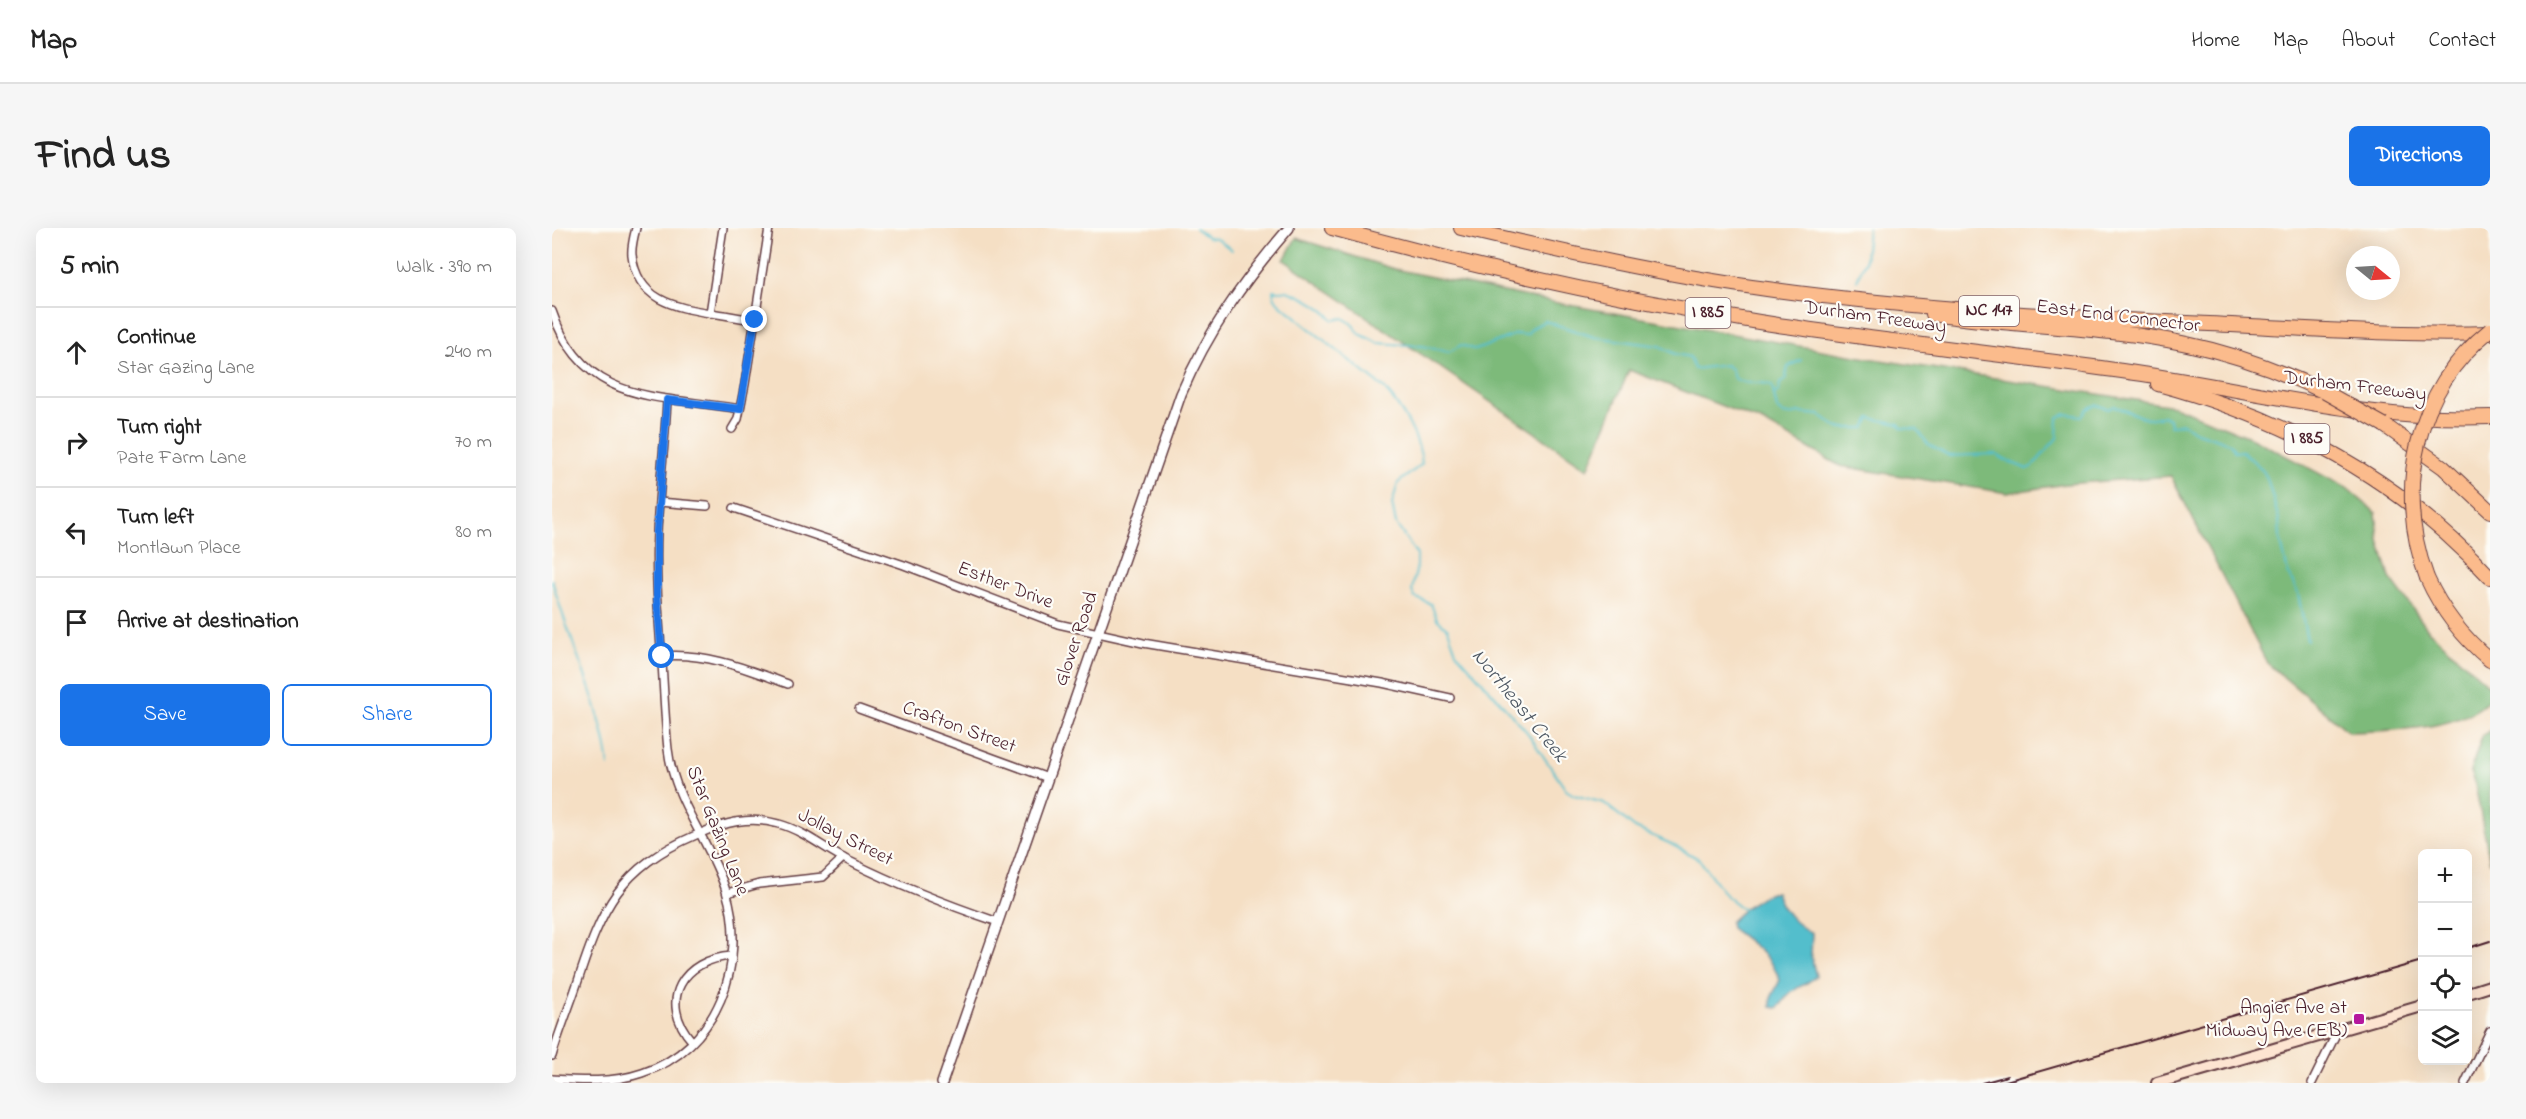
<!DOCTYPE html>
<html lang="en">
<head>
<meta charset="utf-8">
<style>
	:root { --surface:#fff; --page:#f6f6f6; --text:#222; --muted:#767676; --line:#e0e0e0; --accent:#1a73e8 }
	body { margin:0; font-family:"Indie Flower",sans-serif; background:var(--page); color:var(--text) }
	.controls { position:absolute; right:18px; bottom:18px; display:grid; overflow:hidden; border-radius:9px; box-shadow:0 6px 24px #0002 }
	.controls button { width:54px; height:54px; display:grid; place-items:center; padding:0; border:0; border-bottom:2px solid var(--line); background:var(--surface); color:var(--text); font:30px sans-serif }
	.compass { position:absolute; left:1794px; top:18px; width:54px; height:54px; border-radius:50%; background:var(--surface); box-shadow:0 6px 24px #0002; rotate:108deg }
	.stop { position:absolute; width:18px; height:18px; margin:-14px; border:4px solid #1a73e8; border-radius:50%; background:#fff }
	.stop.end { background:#1a73e8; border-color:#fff; box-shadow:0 2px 6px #0008 }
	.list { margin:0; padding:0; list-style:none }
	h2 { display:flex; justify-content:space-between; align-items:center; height:78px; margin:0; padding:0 24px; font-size:26px }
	h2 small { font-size:20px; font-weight:400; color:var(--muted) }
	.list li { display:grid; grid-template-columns:39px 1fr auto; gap:18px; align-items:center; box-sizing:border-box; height:90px; padding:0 24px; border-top:2px solid var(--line) }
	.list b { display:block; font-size:22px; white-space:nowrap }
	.list p { margin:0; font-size:20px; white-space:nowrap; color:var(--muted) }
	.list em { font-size:20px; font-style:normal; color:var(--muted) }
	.actions { display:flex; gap:12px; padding:18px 24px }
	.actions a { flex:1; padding:14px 0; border:2px solid var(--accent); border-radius:9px; text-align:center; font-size:21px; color:var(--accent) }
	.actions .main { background:var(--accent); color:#fff }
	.icon { flex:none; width:33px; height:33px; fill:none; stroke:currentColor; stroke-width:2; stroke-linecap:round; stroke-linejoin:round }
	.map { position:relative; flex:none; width:1938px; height:855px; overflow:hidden; border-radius:9px }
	header { display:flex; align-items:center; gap:36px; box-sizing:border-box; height:84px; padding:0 30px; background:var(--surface); border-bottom:2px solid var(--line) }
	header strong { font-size:28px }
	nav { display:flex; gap:33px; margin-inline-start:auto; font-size:21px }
	.intro { display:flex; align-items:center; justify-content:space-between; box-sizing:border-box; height:144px; padding:0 36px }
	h1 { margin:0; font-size:42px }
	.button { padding:15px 27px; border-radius:9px; background:var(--accent); color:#fff; font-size:21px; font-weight:700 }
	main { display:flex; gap:36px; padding:0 36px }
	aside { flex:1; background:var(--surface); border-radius:9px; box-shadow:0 6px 24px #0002 }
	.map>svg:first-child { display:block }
	.forest { fill:#7dba7a; stroke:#646c52; stroke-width:1.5 }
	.water { fill:#52becc; stroke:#4e6e7c; stroke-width:1.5 }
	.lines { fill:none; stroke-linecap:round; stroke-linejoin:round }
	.stream { stroke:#52becc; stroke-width:2 }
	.minor-casing { stroke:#643c42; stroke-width:10 }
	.tertiary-casing { stroke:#643c42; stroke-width:12 }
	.secondary-casing { stroke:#643c42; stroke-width:14 }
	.motorway-casing { stroke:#643c42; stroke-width:16 }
	.minor { stroke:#fff; stroke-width:7 }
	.tertiary { stroke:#fff; stroke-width:9 }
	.secondary { stroke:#fde4d1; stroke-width:10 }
	.motorway { stroke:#fbbb8c; stroke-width:14 }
	.rail { stroke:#4a1f2b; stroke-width:2 }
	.motorway-bridge-casing { stroke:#643c42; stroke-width:16; stroke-linecap:butt }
	.motorway-bridge { stroke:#fbbb8c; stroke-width:14 }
	.route { stroke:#1a73e8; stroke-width:8 }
	.poi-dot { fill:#b5179e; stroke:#fdfcf7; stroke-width:2 }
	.labels { text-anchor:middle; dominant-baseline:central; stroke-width:4.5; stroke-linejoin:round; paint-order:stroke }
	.shield { fill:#fdfcf7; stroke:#806168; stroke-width:1.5 }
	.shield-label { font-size:18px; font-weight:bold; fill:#4a1f2b }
	.street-label { font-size:20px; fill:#4a1f2b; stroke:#fdfcf7 }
	.poi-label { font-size:20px; fill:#4a1f2b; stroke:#fdfcf7; text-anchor:end }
	.water-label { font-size:21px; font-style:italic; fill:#4d5763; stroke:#fdfcf7 }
</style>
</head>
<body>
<header>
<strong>Map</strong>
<nav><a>Home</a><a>Map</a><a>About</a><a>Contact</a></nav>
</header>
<div class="intro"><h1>Find us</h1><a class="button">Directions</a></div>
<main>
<aside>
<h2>5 min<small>Walk · 390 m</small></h2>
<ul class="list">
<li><svg class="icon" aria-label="ahead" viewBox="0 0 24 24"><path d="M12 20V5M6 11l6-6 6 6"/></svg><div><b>Continue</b><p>Star Gazing Lane</p></div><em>240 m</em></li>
<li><svg class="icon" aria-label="right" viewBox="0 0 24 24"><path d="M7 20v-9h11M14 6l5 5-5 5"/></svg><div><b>Turn right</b><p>Pate Farm Lane</p></div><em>70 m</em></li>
<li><svg class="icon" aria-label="left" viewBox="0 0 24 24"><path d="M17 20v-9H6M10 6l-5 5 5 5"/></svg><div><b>Turn left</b><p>Montlawn Place</p></div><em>80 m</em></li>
<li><svg class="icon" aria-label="arrive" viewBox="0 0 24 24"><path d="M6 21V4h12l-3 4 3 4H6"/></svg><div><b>Arrive at destination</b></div></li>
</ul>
<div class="actions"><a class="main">Save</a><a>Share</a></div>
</aside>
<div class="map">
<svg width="1938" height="855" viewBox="0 0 1938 855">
	<rect width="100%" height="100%" fill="#fdfcf7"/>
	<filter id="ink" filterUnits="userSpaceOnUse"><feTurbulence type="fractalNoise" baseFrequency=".0167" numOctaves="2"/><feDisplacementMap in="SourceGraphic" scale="12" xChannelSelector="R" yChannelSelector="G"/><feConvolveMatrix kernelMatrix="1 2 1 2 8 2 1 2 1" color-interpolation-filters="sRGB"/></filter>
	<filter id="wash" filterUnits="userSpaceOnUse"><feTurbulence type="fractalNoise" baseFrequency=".008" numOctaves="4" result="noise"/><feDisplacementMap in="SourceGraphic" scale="24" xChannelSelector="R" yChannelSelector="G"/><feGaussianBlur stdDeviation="1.35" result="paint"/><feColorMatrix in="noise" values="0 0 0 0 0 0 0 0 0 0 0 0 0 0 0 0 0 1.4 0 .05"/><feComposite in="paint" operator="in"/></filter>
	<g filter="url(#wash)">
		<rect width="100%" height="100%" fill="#f5dfc4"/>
		<g class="forest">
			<path d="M 744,10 L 842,41 L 1000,74 L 1309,129 L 1622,178 L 1700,210 L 1795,260 L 1824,285 L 1827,312 L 1838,350 L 1877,403 L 1938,458 L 1938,471 C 1907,504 1839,502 1797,504 L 1715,435 L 1619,248 L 1514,256 L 1455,265 L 1288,238 L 1209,193 L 1077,142 L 1036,241 L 732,32 Z"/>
			<polygon points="1938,502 1938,635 1923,556 1918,544 1930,508"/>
		</g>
		<path class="water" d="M 1224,664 C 1229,681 1243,697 1260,705 L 1259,728 L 1264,748 C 1255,757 1246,758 1238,765 C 1233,769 1231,776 1225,780 L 1219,779 L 1219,770 L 1228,752 C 1219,728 1199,715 1179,700 L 1178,694 C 1191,682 1206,667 1224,664 Z"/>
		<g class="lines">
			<g class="stream">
				<polyline points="643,0 655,9 664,10 680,22"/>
				<polyline points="1305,52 1313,33 1316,0"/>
				<polyline points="1222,166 1227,163 1228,155 1233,152 1236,139 1249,132"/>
				<path d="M 0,352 C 17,415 49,473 57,538"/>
				<path d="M 1193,683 L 1174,668 L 1147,631 L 1117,615 L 1083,600 L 1052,575 L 1022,567 L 1014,562 L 975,504 L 904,424 L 896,401 L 885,391 L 879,376 L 862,369 L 860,362 L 865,338 L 865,327 L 844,296 L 840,276 L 846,255 L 870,236 C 868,209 849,180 832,160 L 748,93 C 740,81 722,79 721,62 C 726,64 730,62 735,63 C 751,68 772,80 781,92 L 791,90 L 799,95 L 808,106 L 826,115 L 870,118 L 897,124 L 909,117 L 924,122 L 964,106 L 975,107 L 980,100 L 993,93 L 1042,109 L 1108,118 L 1123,126 L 1138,129 L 1142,141 L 1174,137 L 1179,141 L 1182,150 C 1196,159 1208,151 1220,158 L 1225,181 L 1231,186 L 1237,187 L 1247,185 L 1268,187 L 1286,200 L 1313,200 L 1318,190 L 1347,196 L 1350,200 L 1365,201 L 1376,216 L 1397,228 L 1444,226 L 1453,232 L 1475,241 L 1481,238 L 1505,210 L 1506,189 L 1514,186 L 1530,188 L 1535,181 L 1544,177 L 1557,181 L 1562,178 L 1595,191 L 1611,188 L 1617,191 L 1618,198 L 1631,195 L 1642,203 L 1678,215 L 1683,224 L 1690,223 L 1710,241 L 1715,250 L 1727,292 L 1728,310 L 1736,345 L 1746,366 L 1755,412"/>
			</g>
		</g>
	</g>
	<g filter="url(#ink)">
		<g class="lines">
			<defs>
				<g id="minor">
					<path d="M 84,0 C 82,8 79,19 80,27 C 85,72 122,79 158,85 C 173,87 188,90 203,92"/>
					<path d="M 0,83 C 32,178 108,167 188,181"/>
					<polyline points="158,85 171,0"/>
					<polyline points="180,201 186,191 193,156 217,0"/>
					<polyline points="107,274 155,278"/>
					<polyline points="182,280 352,337 506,396 591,415 830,455 898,470"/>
					<path d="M 110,428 C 154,424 195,441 236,456"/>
					<polyline points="307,481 496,550"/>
					<polyline points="175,665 207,656 271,649 291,630"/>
					<path d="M 140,813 C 105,773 131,731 180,728"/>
					<path d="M 0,828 C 7,804 17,780 25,756 C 50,679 67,640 144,607 C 172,595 197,587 227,596 C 253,603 275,623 299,634 C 347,658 396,677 446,694"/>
					<path d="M 0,851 C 30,853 61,855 90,845 C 166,821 196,734 174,663 C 159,614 122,574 116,521 C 113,493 112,464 110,435 C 107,391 103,348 105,304 C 107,260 113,216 115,172"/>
					<polyline points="1760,855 1785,804"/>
					<polyline points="1913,855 1938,803"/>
				</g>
				<path id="tertiary" d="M 390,855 L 629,166 C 656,103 693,51 737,0"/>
				<g id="secondary">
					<polyline points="1916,765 1938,758"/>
					<polyline points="1605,855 1870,778"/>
				</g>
				<g id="motorway">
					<path d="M 780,0 C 920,39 1063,70 1207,94 C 1327,113 1449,126 1570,143 C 1693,160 1813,194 1938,189"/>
					<path d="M 909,0 C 1010,24 1112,47 1215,61 C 1361,81 1510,89 1657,96 C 1751,100 1844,108 1938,105"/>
					<path d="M 1381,86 C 1465,99 1552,98 1635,116 C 1683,126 1729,143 1773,164"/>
					<path d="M 1606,156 C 1733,190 1849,252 1938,349"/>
					<polyline points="1832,197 1891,239 1938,283"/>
					<path d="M 1875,350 C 1890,383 1910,409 1938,432"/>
				</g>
			</defs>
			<use href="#minor" class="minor-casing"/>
			<use href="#tertiary" class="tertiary-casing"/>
			<use href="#secondary" class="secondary-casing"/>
			<use href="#motorway" class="motorway-casing"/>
			<use href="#minor" class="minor"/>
			<use href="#tertiary" class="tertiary"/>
			<use href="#secondary" class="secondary"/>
			<use href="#motorway" class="motorway"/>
			<g class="rail">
				<polyline points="1916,720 1938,713"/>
				<polyline points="1430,855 1455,848"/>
				<polyline points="1447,855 1870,733"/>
			</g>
			<defs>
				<g id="motorway-bridge">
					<polyline points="1773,164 1832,197"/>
					<path d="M 1875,350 C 1842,262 1863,162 1938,102"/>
				</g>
			</defs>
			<use href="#motorway-bridge" class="motorway-bridge-casing"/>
			<use href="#motorway-bridge" class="motorway-bridge"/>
		</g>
	</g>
	<g class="lines" filter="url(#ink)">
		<polyline class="route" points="110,428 105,368 105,304 115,172 188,181 203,92"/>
	</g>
	<rect class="poi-dot" x="1801" y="785" width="12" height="12" rx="3"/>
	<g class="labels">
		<g class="shield">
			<rect x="1407" y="68" width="60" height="30" rx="4.5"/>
			<rect x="1133.5" y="70" width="45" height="30" rx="4.5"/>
			<rect x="1732.5" y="196" width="45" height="30" rx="4.5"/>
		</g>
		<g class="shield-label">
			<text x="1437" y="83">NC 147</text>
			<text x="1156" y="85">I 885</text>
			<text x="1755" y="211">I 885</text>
		</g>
		<g class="street-label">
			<text transform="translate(1566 89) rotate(7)">East End Connector</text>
			<text transform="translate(1323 90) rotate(8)">Durham Freeway</text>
			<text transform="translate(1803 159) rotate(7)">Durham Freeway</text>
			<text transform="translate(453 358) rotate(21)">Esther Drive</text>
			<text transform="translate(525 411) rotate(-71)">Glover Road</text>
			<text transform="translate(407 500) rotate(20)">Crafton Street</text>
			<text transform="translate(165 603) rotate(68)">Star Gazing Lane</text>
			<text transform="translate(293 610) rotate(27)">Jollay Street</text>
		</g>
		<g class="poi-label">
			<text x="1795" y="780">Angier Ave at<tspan x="1795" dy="23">Midway Ave (EB)</tspan></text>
		</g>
		<g class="water-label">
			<text transform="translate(967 478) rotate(51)">Northeast Creek</text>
		</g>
	</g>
</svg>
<div class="controls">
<button>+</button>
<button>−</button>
<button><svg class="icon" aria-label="locate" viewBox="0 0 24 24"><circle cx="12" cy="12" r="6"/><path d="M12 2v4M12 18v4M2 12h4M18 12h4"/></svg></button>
<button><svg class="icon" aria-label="layers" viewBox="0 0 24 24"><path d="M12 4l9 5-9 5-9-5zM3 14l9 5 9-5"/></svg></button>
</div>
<svg class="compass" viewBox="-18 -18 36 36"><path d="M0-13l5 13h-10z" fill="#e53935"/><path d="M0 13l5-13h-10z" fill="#767676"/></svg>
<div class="stop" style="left:110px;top:428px"></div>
<div class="stop end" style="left:203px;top:92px"></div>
</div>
</main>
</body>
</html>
